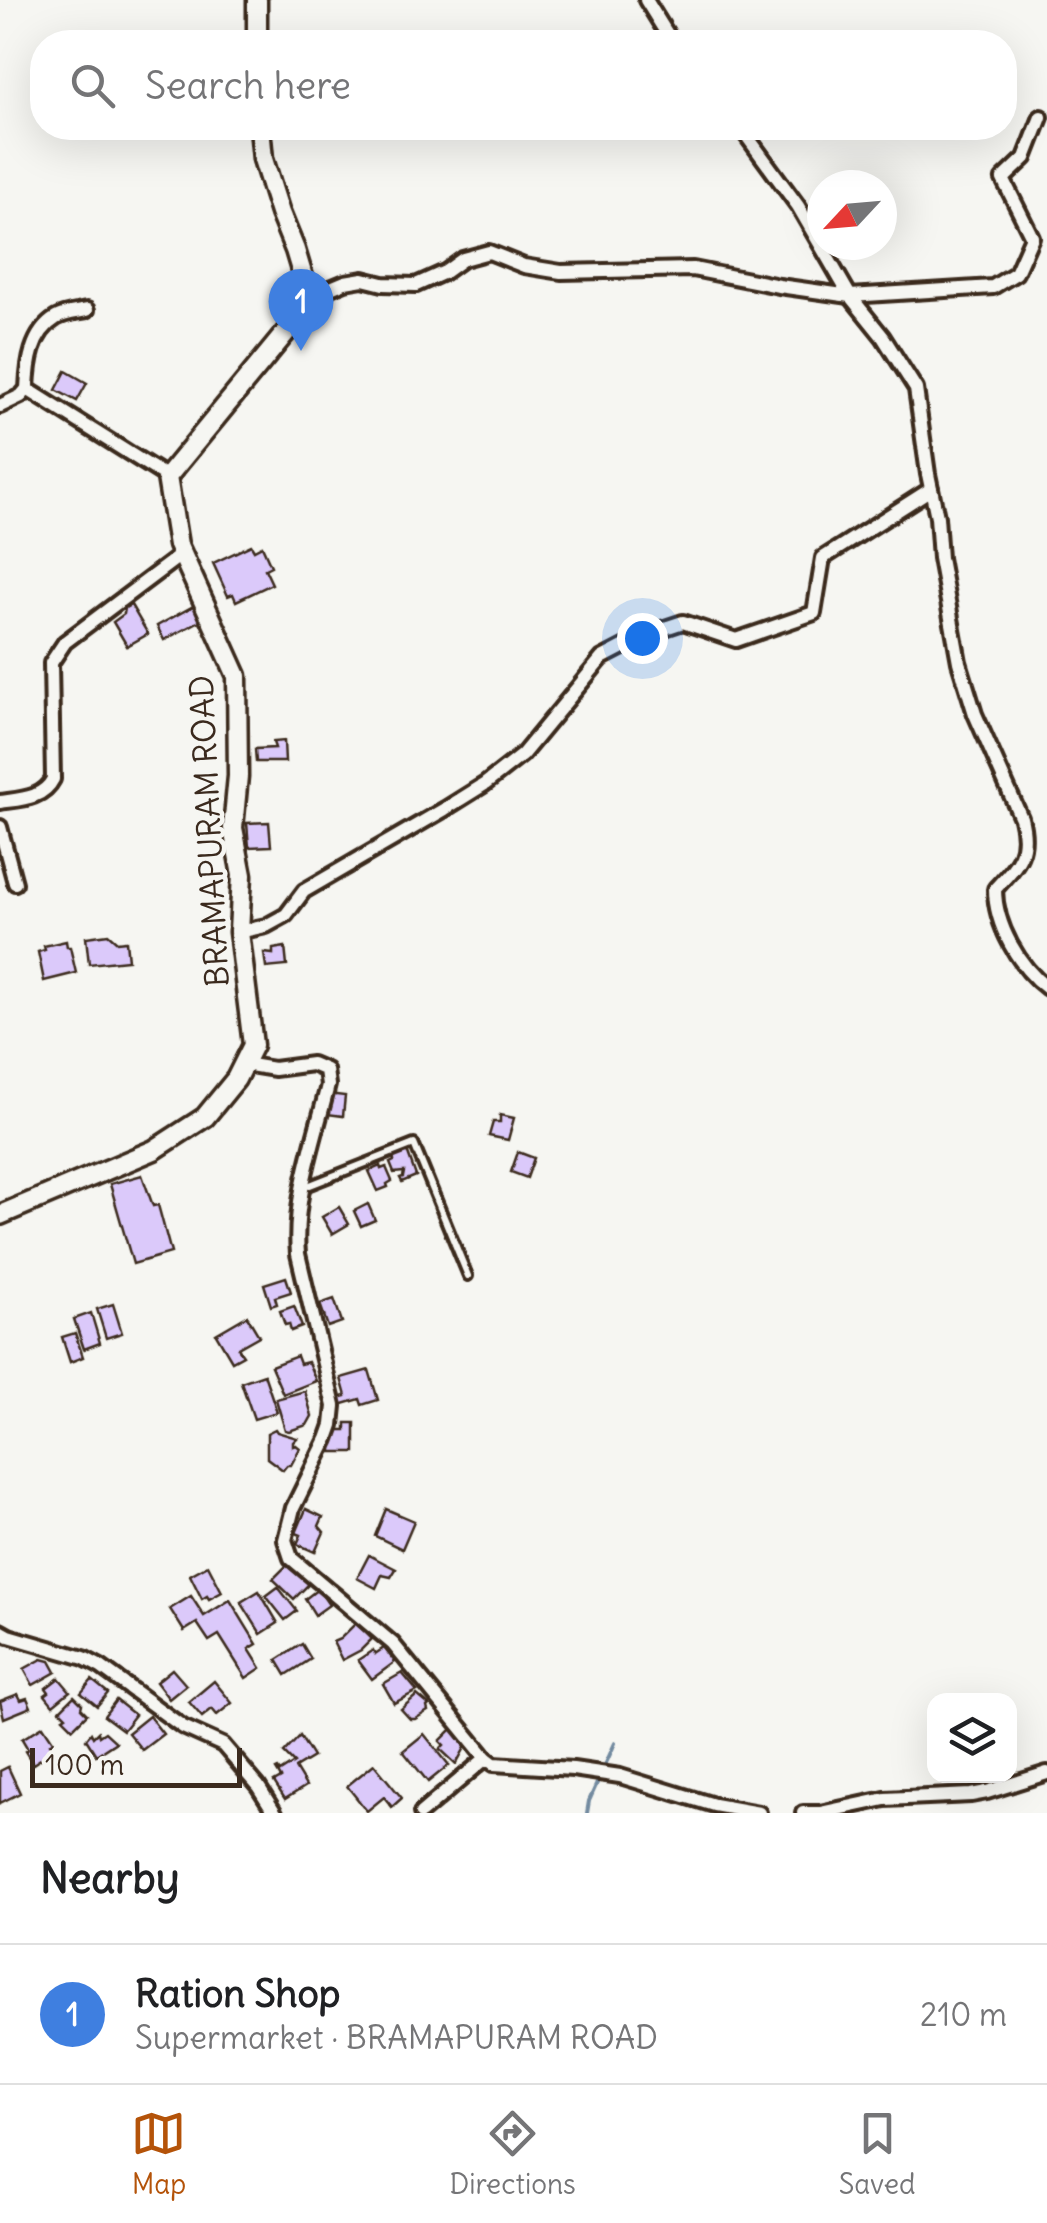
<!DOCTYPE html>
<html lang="en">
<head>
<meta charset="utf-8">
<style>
	:root { --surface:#fff; --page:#f2f2f2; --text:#202124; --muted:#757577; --line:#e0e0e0; --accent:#b45309 }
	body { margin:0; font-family:Delius,sans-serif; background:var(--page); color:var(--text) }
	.controls { position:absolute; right:30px; bottom:30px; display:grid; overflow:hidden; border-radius:20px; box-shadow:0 10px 40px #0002 }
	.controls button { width:90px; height:90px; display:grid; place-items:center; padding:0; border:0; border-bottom:2px solid var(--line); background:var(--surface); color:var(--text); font:50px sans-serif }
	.compass { position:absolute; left:807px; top:170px; width:90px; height:90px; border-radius:50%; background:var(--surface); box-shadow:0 10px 40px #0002; rotate:244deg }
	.scale { position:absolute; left:30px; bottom:25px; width:212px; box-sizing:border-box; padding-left:10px; border:5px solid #3b2a1e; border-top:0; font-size:28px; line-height:35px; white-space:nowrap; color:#3b2a1e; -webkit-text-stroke:8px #f6f6f2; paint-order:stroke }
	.you { position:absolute; left:642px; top:638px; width:35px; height:35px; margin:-25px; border:8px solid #fff; border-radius:50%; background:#1a73e8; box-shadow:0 0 0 15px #1a73e833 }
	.badge { display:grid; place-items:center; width:65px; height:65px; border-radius:50%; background:var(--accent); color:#fff; font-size:32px; font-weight:700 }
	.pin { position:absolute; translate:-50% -82px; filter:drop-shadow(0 2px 5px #0008) }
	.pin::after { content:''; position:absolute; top:52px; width:35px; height:30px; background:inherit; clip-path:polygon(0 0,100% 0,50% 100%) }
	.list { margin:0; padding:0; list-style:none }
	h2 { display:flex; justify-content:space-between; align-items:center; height:130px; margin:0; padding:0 40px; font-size:42px }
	h2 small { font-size:32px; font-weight:400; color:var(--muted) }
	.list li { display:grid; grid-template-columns:65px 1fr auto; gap:30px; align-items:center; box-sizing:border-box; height:140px; padding:0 40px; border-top:2px solid var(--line) }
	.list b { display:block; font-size:38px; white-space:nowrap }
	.list p { margin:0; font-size:32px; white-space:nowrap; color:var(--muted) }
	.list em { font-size:32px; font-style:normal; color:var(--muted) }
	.icon { flex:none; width:55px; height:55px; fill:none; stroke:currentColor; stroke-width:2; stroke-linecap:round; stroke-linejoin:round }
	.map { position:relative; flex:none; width:1047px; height:1813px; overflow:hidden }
	.search { position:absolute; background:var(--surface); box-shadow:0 10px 40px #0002; left:30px; right:30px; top:30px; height:110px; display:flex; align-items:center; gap:25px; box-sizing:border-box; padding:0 35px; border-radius:40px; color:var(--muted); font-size:38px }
	.sheet { height:270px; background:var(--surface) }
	nav { display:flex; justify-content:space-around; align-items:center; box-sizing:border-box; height:140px; border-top:2px solid var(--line); background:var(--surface); font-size:28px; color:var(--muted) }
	nav a { display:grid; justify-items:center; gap:5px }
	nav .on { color:var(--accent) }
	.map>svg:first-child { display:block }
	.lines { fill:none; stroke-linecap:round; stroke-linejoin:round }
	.stream { stroke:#738ba0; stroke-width:4 }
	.building { fill:#dbc9fa; stroke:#3b2a1e; stroke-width:2.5 }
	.lane-casing { stroke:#3b2a1e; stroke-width:14 }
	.street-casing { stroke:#3b2a1e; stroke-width:20 }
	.secondary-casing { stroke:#3b2a1e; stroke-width:25 }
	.lane { stroke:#f6f6f2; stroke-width:6 }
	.street { stroke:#f6f6f2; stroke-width:12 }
	.secondary { stroke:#f6f6f2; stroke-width:18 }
	.labels { text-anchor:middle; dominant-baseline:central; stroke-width:9; stroke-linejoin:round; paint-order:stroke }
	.street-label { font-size:32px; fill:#3b2a1e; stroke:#f6f6f2 }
</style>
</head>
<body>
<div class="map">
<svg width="1047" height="1813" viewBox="0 0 1047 1813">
	<rect width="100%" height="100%" fill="#f6f6f2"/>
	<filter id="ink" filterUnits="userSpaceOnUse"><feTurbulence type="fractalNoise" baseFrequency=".01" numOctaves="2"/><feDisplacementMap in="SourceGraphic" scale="20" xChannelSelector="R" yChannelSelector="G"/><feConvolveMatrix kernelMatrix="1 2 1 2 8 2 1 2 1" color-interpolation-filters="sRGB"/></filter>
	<g filter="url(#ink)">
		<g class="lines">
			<polyline class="stream" points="587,1813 589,1801 615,1743"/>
		</g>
		<g class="building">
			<polygon points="66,371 87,383 77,401 56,390"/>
			<polygon points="251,545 254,550 262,546 271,566 265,569 272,584 236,601 233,594 228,596 213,563"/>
			<polygon points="199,603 207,617 164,640 157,626"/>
			<polygon points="131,605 148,634 127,646 113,622 124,614 125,608"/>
			<polygon points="284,741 285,762 256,762 255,749 275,748 273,742"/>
			<polygon points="269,822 271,846 249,847 247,823"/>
			<polygon points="108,934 117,942 126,941 128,960 89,964 86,937"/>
			<polygon points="66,941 67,947 70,947 76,973 44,981 38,952 45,950 44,946"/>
			<polygon points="285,947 287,966 266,968 264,953 273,954 273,949"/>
			<polygon points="328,1094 345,1096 343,1116 327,1114"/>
			<polygon points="500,1115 514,1118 508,1140 489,1136 493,1122 500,1122"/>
			<polygon points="407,1151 416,1176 402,1182 400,1178 403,1177 404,1172 394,1173 390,1163 394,1161 393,1156"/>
			<polygon points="518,1152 534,1158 527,1178 511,1172"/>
			<polygon points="380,1166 381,1169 386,1167 392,1181 387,1184 388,1187 378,1191 369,1171"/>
			<polygon points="142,1175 153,1206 158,1205 171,1253 133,1264 110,1184"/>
			<polygon points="368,1204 375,1220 361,1226 354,1211"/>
			<polygon points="339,1207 349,1224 332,1234 322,1217"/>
			<polygon points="286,1277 291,1292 275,1297 277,1304 271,1306 264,1284"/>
			<polygon points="334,1299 342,1322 328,1327 320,1304"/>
			<polygon points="113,1304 122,1333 106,1338 97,1309"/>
			<polygon points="294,1306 302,1327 291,1331 289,1324 285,1325 280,1311"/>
			<polygon points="91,1313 100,1343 84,1349 74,1319"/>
			<polygon points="247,1316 259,1336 238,1348 243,1355 232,1361 216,1334"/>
			<polygon points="75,1333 83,1357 70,1362 62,1337"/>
			<polygon points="297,1356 300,1364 308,1362 316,1381 283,1394 271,1366"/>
			<polygon points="369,1370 378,1400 362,1405 360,1399 340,1405 338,1398 346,1396 341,1378"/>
			<polygon points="264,1374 277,1412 254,1419 241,1382"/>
			<polygon points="305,1391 312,1416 307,1425 289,1431 285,1430 276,1399"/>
			<polygon points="346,1423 355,1423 355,1452 332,1452 332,1430 346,1430"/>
			<polygon points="275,1429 277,1432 297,1438 293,1442 293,1446 296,1445 300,1448 291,1465 287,1465 283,1470 267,1458 267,1433"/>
			<polygon points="306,1509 323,1517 319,1526 324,1532 315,1552 297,1544 301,1535 296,1533"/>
			<polygon points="386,1509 414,1521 402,1549 375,1536"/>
			<polygon points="369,1555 396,1569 391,1577 382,1575 376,1588 357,1578"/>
			<polygon points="291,1561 312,1581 294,1599 273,1579"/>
			<polygon points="208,1565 222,1592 209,1599 207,1596 202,1599 190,1575"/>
			<polygon points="278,1587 297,1611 285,1620 266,1596"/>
			<polygon points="318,1589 329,1605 315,1615 305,1599"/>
			<polygon points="259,1591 278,1623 261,1634 241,1602"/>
			<polygon points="191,1596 204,1616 230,1600 257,1644 249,1649 261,1668 246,1678 219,1635 209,1641 197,1623 184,1631 170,1609"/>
			<polygon points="356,1623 372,1639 361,1650 342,1660 333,1642 340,1639"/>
			<polygon points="302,1644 311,1659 286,1675 277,1660"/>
			<polygon points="384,1648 395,1662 372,1679 358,1660 373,1650 375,1654"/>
			<polygon points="42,1659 50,1661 56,1672 33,1685 24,1669"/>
			<polygon points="172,1669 186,1685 169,1699 156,1682"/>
			<polygon points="402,1673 417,1691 394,1703 383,1684"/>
			<polygon points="59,1678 70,1691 53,1705 45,1695 49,1692 46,1688"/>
			<polygon points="92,1680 108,1693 97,1706 81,1693"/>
			<polygon points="214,1681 232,1703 217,1715 212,1709 202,1717 189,1702"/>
			<polygon points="18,1694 21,1700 27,1698 31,1707 4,1718 0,1701"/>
			<polygon points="417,1695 429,1705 427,1707 428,1711 415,1719 410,1719 401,1709"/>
			<polygon points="74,1696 82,1704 81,1708 87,1714 73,1728 63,1718 66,1716 60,1710"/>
			<polygon points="116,1700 135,1715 123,1730 104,1716"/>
			<polygon points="149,1716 163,1734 142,1750 128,1733"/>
			<polygon points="43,1726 53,1741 50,1744 54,1750 33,1764 25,1751 28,1749 22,1739"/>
			<polygon points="452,1729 467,1744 456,1764 440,1749 444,1745 440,1741"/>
			<polygon points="98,1732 99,1736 105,1732 116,1742 96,1755 86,1739 91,1733 93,1737"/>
			<polygon points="424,1734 449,1765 428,1782 403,1751"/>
			<polygon points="300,1736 313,1757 295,1768 306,1786 285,1799 274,1782 281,1778 276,1770 278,1769 280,1772 294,1763 284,1753"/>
			<polygon points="374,1764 402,1798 392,1807 384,1797 367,1811 347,1786"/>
			<polygon points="8,1767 20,1793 0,1803 0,1771"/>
		</g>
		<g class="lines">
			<defs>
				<polyline id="lane" points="305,1187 414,1144 468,1276"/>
				<g id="street">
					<polyline points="646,0 672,42"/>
					<path d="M 850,296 L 883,337 L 916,389 L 928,474 L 937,517 L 940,558 L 959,662 L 975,714 L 1021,818 C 1030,853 1018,864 995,889 C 995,925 1019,967 1047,988"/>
					<polyline points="850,296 993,287 1016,273 1032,237 1003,179 1025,158 1041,117"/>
					<polyline points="309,297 345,282 363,279 383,284 416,285 445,272 463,259 489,252 524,266 561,272 693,269 779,286 850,296 798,206 741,128"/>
					<polyline points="27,389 167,477"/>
					<path d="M 0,406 L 21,396 L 27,389 C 28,364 31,333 56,318 C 64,313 78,312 87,310"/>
					<path d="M 0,802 C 20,799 43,799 53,779 L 51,663 L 65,642 L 182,554"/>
					<polyline points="0,827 15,883"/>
					<polyline points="239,932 266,926 286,915 304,891 445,809 485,784 522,755 602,658 650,633 683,622 736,640 814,613 823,558 931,489"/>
					<path d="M 244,1064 L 274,1069 L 312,1064 L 326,1070 L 328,1085 C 315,1139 293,1198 298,1254 L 334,1406 L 332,1425 L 327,1439 L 293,1508 L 285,1540 L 291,1558 L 393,1644 L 486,1758 L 494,1764 L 573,1769 L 620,1776 L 714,1805 L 759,1813"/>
					<polyline points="0,1631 9,1636 84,1658 101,1667 183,1727 223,1745 258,1786 275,1813"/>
					<polyline points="421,1813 486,1758"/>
					<polyline points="803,1813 820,1813 885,1799 971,1795 987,1792 1047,1773"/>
				</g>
				<g id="secondary">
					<polyline points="257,0 257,42"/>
					<polyline points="0,1215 154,1150 205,1117 236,1079 253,1045 239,932 242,875 233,828 238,776 237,676 178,545 167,477 296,320 309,297 295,250 280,213 263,159 260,128"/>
				</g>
			</defs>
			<use href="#lane" class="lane-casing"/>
			<use href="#street" class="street-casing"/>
			<use href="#secondary" class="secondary-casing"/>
			<use href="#lane" class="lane"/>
			<use href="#street" class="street"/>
			<use href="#secondary" class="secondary"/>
		</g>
	</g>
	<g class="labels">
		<g class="street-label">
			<text transform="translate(209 831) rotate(-93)">BRAMAPURAM ROAD</text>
		</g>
	</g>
</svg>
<div class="controls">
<button><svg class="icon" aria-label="layers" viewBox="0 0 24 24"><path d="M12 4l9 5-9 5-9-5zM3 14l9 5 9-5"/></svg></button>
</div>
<svg class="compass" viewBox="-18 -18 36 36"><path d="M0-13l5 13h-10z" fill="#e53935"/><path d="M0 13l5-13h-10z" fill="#757577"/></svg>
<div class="scale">100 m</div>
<div class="you"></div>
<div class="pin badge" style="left:301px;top:351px;background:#3f7fe0">1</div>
<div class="search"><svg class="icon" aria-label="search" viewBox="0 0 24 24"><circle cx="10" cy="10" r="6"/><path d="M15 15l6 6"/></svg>Search here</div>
</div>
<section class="sheet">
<h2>Nearby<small></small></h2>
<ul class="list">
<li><span class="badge" style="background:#3f7fe0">1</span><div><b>Ration Shop</b><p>Supermarket · BRAMAPURAM ROAD</p></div><em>210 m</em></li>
</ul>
</section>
<nav>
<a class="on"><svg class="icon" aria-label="map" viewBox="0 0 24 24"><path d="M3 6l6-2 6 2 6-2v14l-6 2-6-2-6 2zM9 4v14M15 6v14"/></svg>Map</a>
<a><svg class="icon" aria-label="directions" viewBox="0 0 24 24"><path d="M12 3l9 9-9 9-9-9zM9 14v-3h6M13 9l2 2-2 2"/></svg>Directions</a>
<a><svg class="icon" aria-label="saved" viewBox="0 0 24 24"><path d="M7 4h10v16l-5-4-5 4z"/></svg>Saved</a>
</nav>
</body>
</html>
